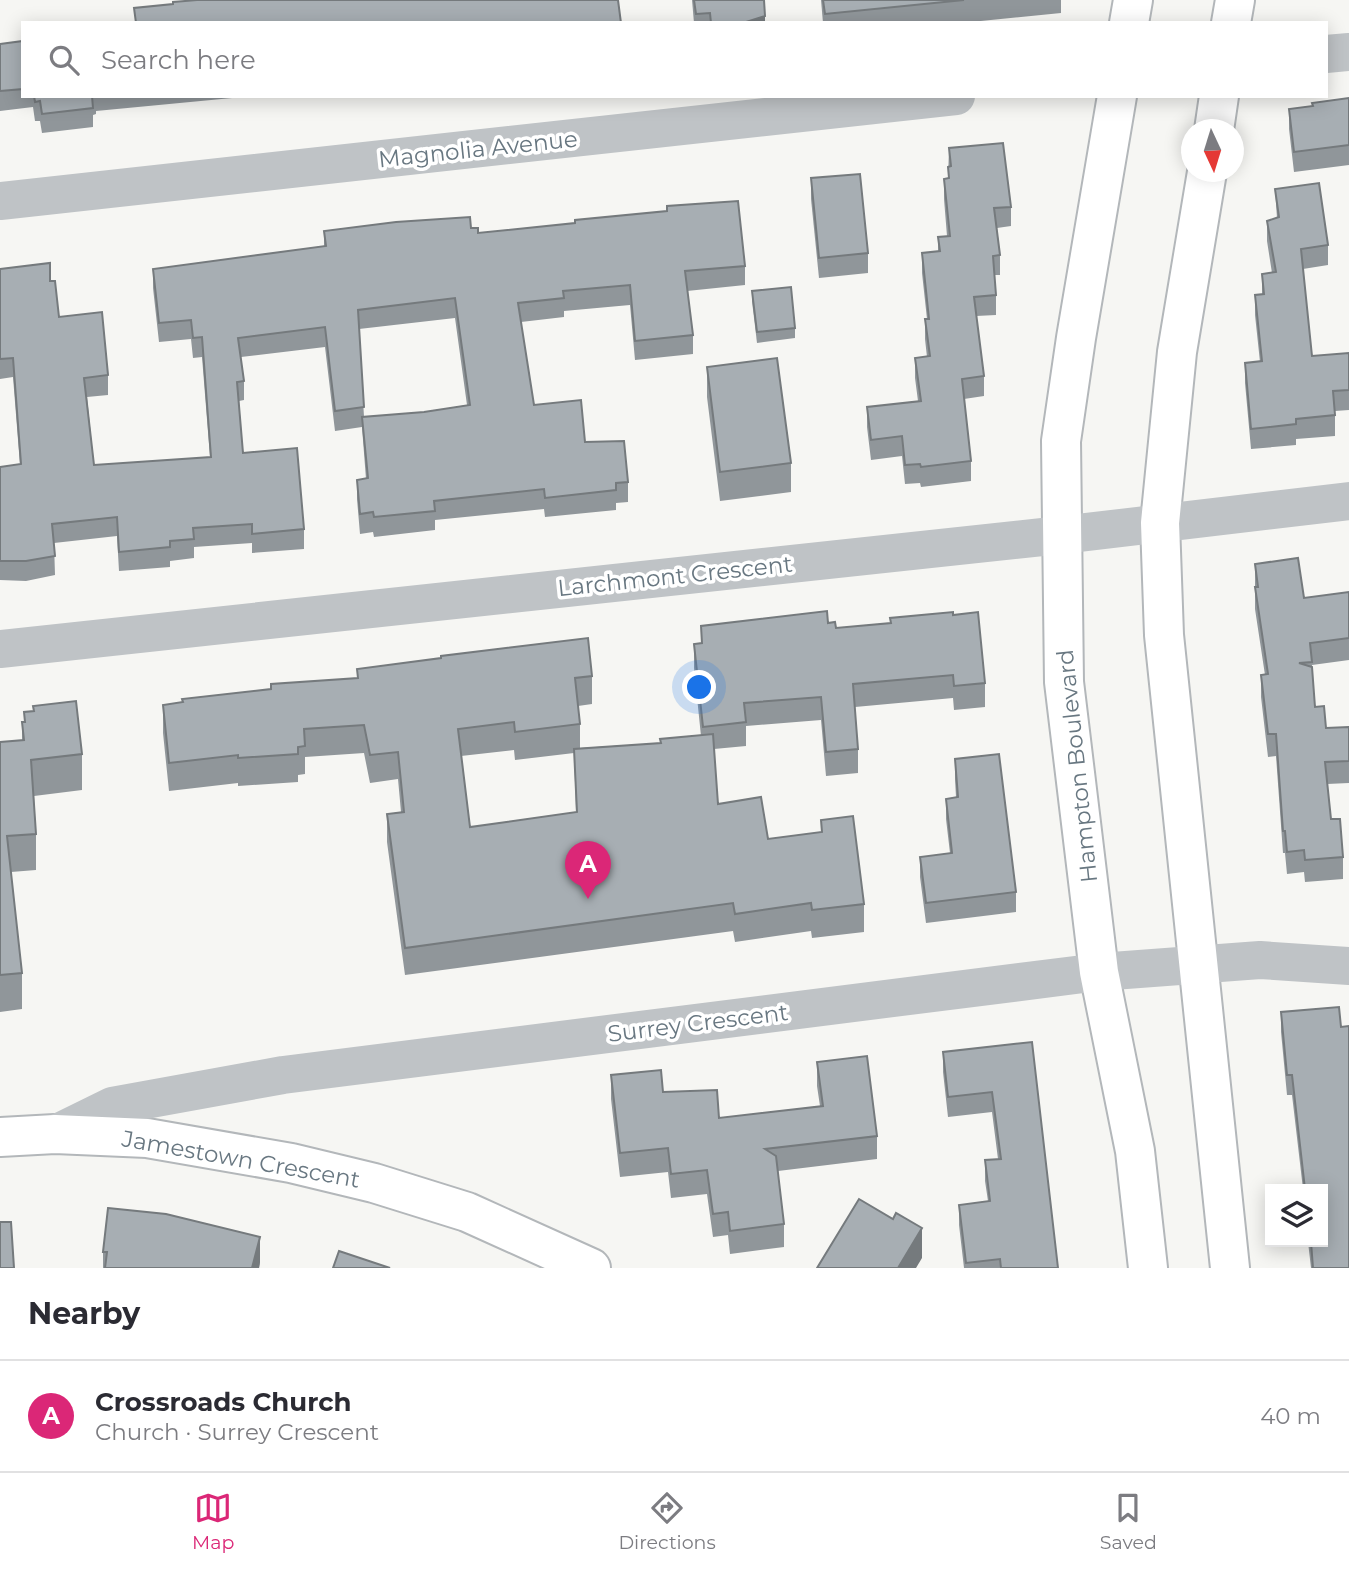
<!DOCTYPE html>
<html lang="en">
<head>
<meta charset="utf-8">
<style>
	:root { --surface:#fff; --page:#f2f2f3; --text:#2b2b33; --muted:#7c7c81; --line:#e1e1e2; --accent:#db2777 }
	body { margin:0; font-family:Montserrat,sans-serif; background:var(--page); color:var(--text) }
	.controls { position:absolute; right:21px; bottom:21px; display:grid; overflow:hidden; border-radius:0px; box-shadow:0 4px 18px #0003 }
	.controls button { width:63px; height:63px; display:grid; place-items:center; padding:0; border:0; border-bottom:2px solid var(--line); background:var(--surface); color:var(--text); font:35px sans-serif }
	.compass { position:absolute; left:1181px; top:119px; width:63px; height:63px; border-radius:50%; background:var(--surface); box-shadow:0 4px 18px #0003; rotate:176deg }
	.you { position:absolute; left:700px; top:688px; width:24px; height:24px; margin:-18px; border:5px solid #fff; border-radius:50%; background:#1a73e8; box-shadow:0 0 0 10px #1a73e833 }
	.badge { display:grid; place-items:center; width:46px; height:46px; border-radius:50%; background:var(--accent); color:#fff; font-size:23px; font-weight:700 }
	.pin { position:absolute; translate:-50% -58px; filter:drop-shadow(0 2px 4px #0008) }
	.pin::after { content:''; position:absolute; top:37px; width:24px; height:21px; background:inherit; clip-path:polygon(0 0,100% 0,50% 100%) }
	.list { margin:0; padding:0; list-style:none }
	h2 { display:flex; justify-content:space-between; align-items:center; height:91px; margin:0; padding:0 28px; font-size:30px }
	h2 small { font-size:23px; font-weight:400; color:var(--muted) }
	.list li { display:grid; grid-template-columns:46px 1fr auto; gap:21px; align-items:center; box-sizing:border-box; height:112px; padding:0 28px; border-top:2px solid var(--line) }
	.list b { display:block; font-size:26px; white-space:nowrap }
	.list p { margin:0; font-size:23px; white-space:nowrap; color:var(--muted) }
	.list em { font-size:23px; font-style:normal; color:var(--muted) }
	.icon { flex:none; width:38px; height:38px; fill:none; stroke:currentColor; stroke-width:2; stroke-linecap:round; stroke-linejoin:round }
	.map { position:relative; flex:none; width:1349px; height:1268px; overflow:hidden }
	.search { position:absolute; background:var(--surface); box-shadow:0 4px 18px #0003; left:21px; right:21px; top:21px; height:77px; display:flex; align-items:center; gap:18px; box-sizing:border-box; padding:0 24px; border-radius:0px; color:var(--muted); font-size:26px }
	.sheet { height:203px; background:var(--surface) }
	nav { display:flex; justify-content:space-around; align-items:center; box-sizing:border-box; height:98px; border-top:2px solid var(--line); background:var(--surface); font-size:19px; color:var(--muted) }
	nav a { display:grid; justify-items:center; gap:4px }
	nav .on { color:var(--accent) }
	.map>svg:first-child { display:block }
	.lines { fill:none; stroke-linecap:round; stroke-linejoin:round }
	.major-casing { stroke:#b3b7ba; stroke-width:42 }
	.minor { stroke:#bfc3c6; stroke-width:38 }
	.major { stroke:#fff; stroke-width:38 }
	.wall { fill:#90969a; fill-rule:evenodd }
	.shaded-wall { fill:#757a7d }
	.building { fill:#a7aeb3; stroke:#757a7d; stroke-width:2 }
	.labels { text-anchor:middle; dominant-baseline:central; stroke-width:7; stroke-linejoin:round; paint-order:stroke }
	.street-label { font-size:23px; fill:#687781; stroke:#fff }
</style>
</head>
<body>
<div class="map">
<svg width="1349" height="1268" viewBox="0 0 1349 1268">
	<rect width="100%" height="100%" fill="#f6f6f3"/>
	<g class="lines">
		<defs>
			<g id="major">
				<polyline points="1129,23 1133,0"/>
				<polyline points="1231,23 1235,0"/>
				<polyline points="1117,96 1076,338 1061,441 1064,682 1099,972 1135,1151 1148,1268"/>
				<polyline points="1214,130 1219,96"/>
				<polyline points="1207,172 1177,352 1160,523 1164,635 1230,1268"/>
				<polyline points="0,1137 55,1134 147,1138 291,1163 374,1183 467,1212 591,1268"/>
			</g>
		</defs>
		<use href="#major" class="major-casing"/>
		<g class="minor">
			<polyline points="1326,54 1349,52"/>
			<polyline points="0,201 956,96"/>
			<polyline points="0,649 1061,535 1349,501"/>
			<polyline points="55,1134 112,1106 283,1075 1099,972 1260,960 1349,966"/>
		</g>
		<use href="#major" class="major"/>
	</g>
	<g class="wall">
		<polygon points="692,0 764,0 765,23 694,23"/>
		<polygon points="821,0 1061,0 1061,13 961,23 823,23"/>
		<polygon points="23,41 23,96 253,96 96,111 96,114 93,115 93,127 42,133 40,121 35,121 33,107 0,111 0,44"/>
		<polygon points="1349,98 1349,165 1294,172 1289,129 1289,109 1312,106"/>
		<polygon points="949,148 1011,207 1011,226 997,228 1000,255 1000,275 994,275 996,295 996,315 976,316 984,376 984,396 964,399 971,461 971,481 921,487 920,483 905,484 902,456 871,460 867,427 867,407 918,401 915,378 915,358 927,357 925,339 925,319 927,319 922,273 922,253 938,252 938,237 947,236 944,199 944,179 948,179"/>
		<polygon points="811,178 868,253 868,273 819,278 811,199"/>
		<polygon points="1275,189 1328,245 1328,265 1303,269 1312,356 1349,353 1349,410 1335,411 1335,436 1296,439 1296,445 1251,449 1245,383 1245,363 1260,362 1255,315 1255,295 1262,294 1262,274 1272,273 1267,241 1267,221 1277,218"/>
		<path d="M 471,228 L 478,233 L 745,266 L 745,285 L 687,291 L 693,335 L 693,354 L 635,360 L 630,305 L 564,311 L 564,317 L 521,322 L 534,405 L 585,442 L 628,482 L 628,502 L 616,503 L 616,510 L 545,517 L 544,509 L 435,520 L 435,530 L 374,537 L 373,532 L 360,534 L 357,499 L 357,480 L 366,479 L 362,427 L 335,431 L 325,347 L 241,357 L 244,381 L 244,400 L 239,401 L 243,453 L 304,529 L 304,549 L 252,553 L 252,543 L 194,547 L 194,558 L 170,561 L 170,567 L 119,571 L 117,536 L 54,543 L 55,575 L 26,581 L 0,580 L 0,467 L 20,465 L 13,377 L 0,379 L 0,269 L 50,281 L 59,317 L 108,375 L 108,395 L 87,397 L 94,465 L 210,457 L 202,357 L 193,358 L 191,339 L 159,342 L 153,288 L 153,269 L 324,246 L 324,231 ZM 455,318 L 467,405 L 424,412 L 364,417 L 359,329 Z"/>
		<polygon points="752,291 795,328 795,338 757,343 752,301"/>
		<polygon points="707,367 791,463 791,492 720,501 707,397"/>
		<polygon points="1255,564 1304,598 1349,592 1349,660 1312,665 1315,707 1326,728 1349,727 1349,783 1327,784 1331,819 1343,857 1343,879 1305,882 1304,872 1287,874 1285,853 1283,853 1276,756 1268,757 1261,697 1261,675 1265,675 1255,609"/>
		<path d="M 953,615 L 985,683 L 985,707 L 954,710 L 953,698 L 855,707 L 858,749 L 858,773 L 826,776 L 821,720 L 746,726 L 746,746 L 714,749 L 718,804 L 768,839 L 821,832 L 821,820 L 864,904 L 864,932 L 812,938 L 811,931 L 735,942 L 733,931 L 405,975 L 387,842 L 387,814 L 401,812 L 398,779 L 370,783 L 364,753 L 305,757 L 305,774 L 298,775 L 298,782 L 238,786 L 238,783 L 169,791 L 163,733 L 163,705 L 357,678 L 357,669 L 592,676 L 592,704 L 578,706 L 580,724 L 580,748 L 660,743 L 701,736 L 694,668 L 694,644 L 701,643 L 701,626 L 828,623 L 836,628 L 890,623 ZM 514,750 L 515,760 L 574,753 L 576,812 L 470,827 L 461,756 Z"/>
		<polygon points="33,706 82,754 82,790 34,796 36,834 36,870 11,872 22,973 22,1009 0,1012 0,742 22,740 22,722 24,722 24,712 33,711"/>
		<polygon points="955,759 1016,892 1016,912 926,923 920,877 920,857 950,853 946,819 946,799 956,797 955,779"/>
		<polygon points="1281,1012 1341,1027 1349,1268 1311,1268 1308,1242 1323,1242 1323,1189 1303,1189 1292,1095 1287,1095 1281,1032"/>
		<polygon points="1032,1042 1058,1268 964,1268 959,1225 959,1205 988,1201 985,1181 985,1160 998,1159 992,1112 948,1117 943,1072 943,1052"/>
		<polygon points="817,1062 877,1136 877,1159 778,1171 784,1224 784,1247 730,1254 728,1235 713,1237 707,1194 671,1198 668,1172 620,1177 611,1099 611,1075 663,1092 719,1118 820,1106 817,1086"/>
		<polygon points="103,1252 260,1262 259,1268 103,1268"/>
	</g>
	<g class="shaded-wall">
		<polygon points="765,16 765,23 743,23"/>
		<polygon points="922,1228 922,1258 916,1268 898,1268"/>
		<polygon points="260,1237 260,1262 259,1268 252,1268"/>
	</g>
	<g class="building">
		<polygon points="197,0 618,0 621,23 136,23 134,8 173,4 173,2"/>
		<polygon points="694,0 764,0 765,16 743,23 711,23 710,13 696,14"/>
		<polygon points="823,0 964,0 825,14"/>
		<polygon points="23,41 23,89 0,91 0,44"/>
		<polygon points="34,96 92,96 93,108 42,114 40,101 35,102"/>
		<polygon points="1349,98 1349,145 1294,152 1289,109 1313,106 1312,103"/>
		<polygon points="1003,143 1011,207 994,208 1000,255 993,256 996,295 974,297 984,376 962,379 971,461 921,467 920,464 905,465 902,436 871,440 867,407 921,401 915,358 930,356 925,319 929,319 922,253 940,251 938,237 950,236 944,179 949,178 948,167 951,166 949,148"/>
		<polygon points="860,174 868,253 819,258 811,178"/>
		<polygon points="1319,183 1328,245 1301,249 1312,356 1349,353 1349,390 1333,391 1335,415 1296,419 1296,424 1251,429 1245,363 1262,361 1255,295 1264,294 1262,274 1276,272 1267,221 1279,217 1275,189"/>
		<polygon points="738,201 745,266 685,271 693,335 635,341 630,285 563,291 564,298 518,303 534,405 581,400 585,442 624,441 628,482 616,483 616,490 545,498 544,489 434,501 435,511 374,517 373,512 360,514 357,480 368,478 362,417 424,412 470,405 455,298 358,310 364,407 335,411 325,327 238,338 244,381 237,382 243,453 297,448 304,529 252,534 252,524 193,528 194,539 170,541 170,547 119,552 117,517 52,524 55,556 26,561 0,561 0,467 21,464 13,358 0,359 0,269 50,263 50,281 55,281 59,317 102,312 108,375 84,378 94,465 211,457 202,337 193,338 191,320 159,323 153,269 326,246 324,231 396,222 470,217 471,228 478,228 478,233 575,223 575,220 667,211 667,206"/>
		<polygon points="791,287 795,328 757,332 752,291"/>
		<polygon points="777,358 791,463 720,472 707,367"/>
		<polygon points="1298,558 1304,598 1349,592 1349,638 1310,643 1312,662 1299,663 1312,667 1315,707 1324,706 1326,728 1349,727 1349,761 1325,762 1331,819 1340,819 1343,857 1305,860 1304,850 1287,852 1285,831 1283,831 1276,734 1268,734 1261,675 1268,674 1255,587 1258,587 1255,564"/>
		<polygon points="827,611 828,623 835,622 836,628 891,623 890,618 953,612 953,615 978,612 985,683 954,686 953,675 853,684 858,749 826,752 821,697 744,703 746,722 703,727 694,644 702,643 701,626"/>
		<polygon points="588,638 592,676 575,678 580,724 515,732 514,722 458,729 470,827 577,812 574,749 661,743 660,739 713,734 718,804 761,797 768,839 822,832 821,820 853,816 864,904 812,910 811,903 735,914 733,903 405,948 387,814 404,812 398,752 370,755 364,725 304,729 305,746 298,747 298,754 238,758 238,755 169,763 163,705 183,702 182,699 271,689 271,684 358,678 357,669 441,658 441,656"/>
		<polygon points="76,701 82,754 31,760 36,834 7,836 22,973 0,975 0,742 24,740 22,722 25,722 24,712 34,711 33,706"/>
		<polygon points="999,754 1016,892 926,903 920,857 952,853 946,799 958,797 955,759"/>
		<polygon points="1339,1007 1341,1027 1349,1026 1349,1268 1313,1268 1311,1242 1323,1242 1323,1189 1305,1189 1292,1075 1287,1075 1281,1012"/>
		<polygon points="1032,1042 1058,1268 1001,1268 1000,1259 966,1263 959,1205 990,1201 985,1160 1001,1159 992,1092 948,1097 943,1052"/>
		<polygon points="867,1056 877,1136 765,1149 776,1156 784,1224 730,1231 728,1212 713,1214 707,1170 671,1174 668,1148 620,1153 611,1075 661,1070 663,1092 717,1090 719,1118 823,1106 817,1062"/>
		<polygon points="859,1199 893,1219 896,1213 922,1228 898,1268 817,1268"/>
		<polygon points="108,1208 166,1214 260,1237 252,1268 105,1268 107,1252 103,1252"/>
		<polygon points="0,1222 11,1222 14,1268 0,1268"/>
		<polygon points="339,1251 390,1268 333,1268"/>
	</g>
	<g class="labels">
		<g class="street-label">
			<text transform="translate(478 149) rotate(-6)">Magnolia Avenue</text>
			<text transform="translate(675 576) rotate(-6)">Larchmont Crescent</text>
			<text transform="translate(1077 766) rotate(-96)">Hampton Boulevard</text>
			<text transform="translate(698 1023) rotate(-7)">Surrey Crescent</text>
			<text transform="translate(241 1159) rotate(10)">Jamestown Crescent</text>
		</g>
	</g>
</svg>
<div class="controls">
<button><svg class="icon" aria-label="layers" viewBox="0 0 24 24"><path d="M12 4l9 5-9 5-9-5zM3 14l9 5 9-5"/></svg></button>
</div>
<svg class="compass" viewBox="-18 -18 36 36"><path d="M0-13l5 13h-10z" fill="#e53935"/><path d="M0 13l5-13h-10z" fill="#7c7c81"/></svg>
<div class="you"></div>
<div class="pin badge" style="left:588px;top:899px">A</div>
<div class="search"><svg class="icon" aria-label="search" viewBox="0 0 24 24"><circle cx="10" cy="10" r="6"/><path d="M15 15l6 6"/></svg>Search here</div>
</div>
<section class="sheet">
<h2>Nearby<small></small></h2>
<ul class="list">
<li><span class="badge">A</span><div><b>Crossroads Church</b><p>Church · Surrey Crescent</p></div><em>40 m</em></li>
</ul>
</section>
<nav>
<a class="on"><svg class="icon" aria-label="map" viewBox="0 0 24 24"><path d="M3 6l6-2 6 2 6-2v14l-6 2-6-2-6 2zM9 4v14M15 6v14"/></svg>Map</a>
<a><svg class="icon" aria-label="directions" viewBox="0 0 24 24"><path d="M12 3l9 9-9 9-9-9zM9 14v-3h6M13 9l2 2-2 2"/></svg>Directions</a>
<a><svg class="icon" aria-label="saved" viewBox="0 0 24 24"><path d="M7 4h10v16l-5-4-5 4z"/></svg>Saved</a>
</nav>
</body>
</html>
